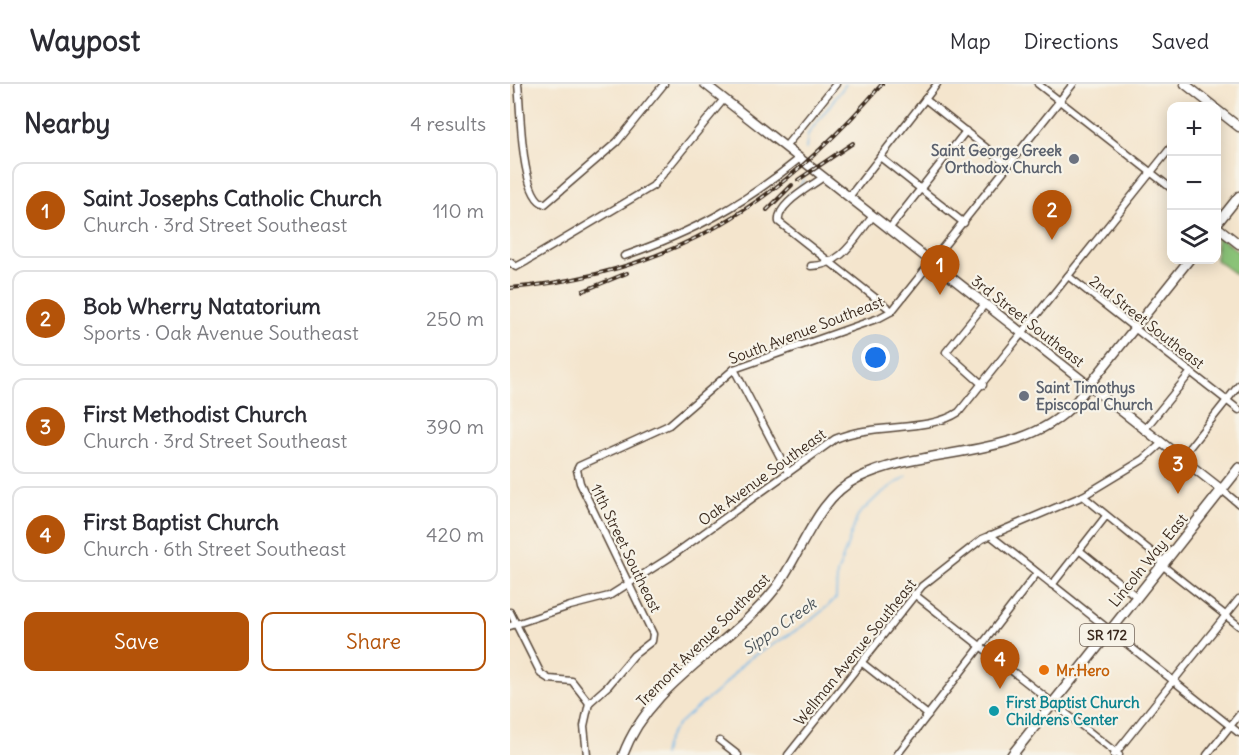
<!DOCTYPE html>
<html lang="en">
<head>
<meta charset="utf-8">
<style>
	:root { --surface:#fff; --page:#f2f2f3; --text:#2b2b33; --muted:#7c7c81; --line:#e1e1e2; --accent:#b45309 }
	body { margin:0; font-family:Delius,sans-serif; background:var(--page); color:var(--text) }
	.controls { position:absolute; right:18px; top:18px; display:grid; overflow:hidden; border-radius:12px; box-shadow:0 3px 15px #0003 }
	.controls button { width:54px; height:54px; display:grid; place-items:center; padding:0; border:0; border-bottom:2px solid var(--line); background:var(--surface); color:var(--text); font:30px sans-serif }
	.you { position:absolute; left:366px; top:274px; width:21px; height:21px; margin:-15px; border:4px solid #fff; border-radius:50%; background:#1a73e8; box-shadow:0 0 0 9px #1a73e833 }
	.badge { display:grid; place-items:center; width:39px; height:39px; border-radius:50%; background:var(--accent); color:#fff; font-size:20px; font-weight:700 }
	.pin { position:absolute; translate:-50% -50px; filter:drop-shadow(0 2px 3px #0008) }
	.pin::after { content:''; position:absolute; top:32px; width:21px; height:18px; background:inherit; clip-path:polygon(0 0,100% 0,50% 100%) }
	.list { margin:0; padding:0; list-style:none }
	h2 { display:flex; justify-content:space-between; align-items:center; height:78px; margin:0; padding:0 24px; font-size:26px }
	h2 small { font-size:20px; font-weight:400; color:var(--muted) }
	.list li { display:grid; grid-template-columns:39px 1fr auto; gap:18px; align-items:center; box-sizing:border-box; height:96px; margin:0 12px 12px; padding:0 12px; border:2px solid var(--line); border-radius:12px }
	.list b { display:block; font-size:22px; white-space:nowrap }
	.list p { margin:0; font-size:20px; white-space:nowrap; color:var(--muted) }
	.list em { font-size:20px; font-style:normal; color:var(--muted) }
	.actions { display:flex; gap:12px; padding:18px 24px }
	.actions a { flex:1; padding:14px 0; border:2px solid var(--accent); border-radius:12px; text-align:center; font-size:21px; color:var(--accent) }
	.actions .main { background:var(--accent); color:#fff }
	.icon { flex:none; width:33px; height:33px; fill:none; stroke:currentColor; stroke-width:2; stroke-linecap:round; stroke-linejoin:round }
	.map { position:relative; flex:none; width:729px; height:671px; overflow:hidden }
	header { display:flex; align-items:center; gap:36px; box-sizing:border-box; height:84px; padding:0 30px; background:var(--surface); border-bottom:2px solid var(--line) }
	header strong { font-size:28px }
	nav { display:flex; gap:33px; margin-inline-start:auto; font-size:21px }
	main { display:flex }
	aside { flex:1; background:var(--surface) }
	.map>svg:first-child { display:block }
	.green { fill:#8ac378; stroke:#62764b; stroke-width:1.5 }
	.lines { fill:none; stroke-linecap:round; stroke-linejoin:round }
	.stream { stroke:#74b8ea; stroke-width:1.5 }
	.street-casing { stroke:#574638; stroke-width:9 }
	.secondary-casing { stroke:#574638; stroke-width:11 }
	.primary-casing { stroke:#574638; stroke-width:12 }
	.street { stroke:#fff; stroke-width:6 }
	.secondary { stroke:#fff; stroke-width:8 }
	.primary { stroke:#fff; stroke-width:9 }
	.rail-casing { stroke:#3b2a1e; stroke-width:4 }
	.rail { stroke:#f7f3e8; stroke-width:1.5; stroke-dasharray:4.5; stroke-linecap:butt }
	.worship-dot { fill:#6b7280; stroke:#f7f3e8; stroke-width:2 }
	.food-dot { fill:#e8710a; stroke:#f7f3e8; stroke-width:2 }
	.culture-dot { fill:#0f9aa8; stroke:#f7f3e8; stroke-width:2 }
	.labels { text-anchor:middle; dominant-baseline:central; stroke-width:4.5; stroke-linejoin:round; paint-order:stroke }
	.shield { fill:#f7f3e8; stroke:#73665b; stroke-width:1.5 }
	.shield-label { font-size:14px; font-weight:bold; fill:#3b2a1e }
	.worship-label { font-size:15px; font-weight:bold; fill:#5b616d; stroke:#f7f3e8; text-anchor:end }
	.street-label { font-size:15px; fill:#3b2a1e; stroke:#f7f3e8 }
	.food-label { font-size:15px; font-weight:bold; fill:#c56008; stroke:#f7f3e8; text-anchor:start }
	.culture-label { font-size:15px; font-weight:bold; fill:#0d838f; stroke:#f7f3e8; text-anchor:start }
	.water-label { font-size:16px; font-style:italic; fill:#4c555b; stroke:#f7f3e8 }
</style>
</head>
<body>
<header>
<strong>Waypost</strong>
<nav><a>Map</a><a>Directions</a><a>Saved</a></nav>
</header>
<main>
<aside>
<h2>Nearby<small>4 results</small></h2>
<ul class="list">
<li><span class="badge">1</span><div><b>Saint Josephs Catholic Church</b><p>Church · 3rd Street Southeast</p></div><em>110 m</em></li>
<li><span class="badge">2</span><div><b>Bob Wherry Natatorium</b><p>Sports · Oak Avenue Southeast</p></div><em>250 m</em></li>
<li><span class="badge">3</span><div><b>First Methodist Church</b><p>Church · 3rd Street Southeast</p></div><em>390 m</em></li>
<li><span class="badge">4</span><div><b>First Baptist Church</b><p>Church · 6th Street Southeast</p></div><em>420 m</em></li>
</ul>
<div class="actions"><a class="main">Save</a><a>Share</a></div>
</aside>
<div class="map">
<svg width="729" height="671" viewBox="0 0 729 671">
	<rect width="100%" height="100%" fill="#f7f3e8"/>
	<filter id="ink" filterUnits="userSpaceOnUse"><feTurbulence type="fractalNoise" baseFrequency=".0167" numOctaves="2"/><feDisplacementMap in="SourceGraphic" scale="12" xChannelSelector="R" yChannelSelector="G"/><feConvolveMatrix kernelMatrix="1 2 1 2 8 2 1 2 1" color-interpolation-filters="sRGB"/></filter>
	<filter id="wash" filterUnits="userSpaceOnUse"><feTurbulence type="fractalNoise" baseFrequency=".008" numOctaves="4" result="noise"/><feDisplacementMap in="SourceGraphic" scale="24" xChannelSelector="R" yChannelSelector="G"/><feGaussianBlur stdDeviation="1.35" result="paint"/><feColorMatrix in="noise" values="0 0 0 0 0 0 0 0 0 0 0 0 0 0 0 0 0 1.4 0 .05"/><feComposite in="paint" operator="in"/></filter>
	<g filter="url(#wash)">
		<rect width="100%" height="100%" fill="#f4e5cd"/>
		<polygon class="green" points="707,151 729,168 729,193 706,176"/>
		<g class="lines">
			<g class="stream">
				<polyline points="296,65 298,50 336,0"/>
				<polyline points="277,112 289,104 294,95"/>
				<path d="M 153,671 C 157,639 190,624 211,604 C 221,595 229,581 240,574 C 270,556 301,540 326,514 L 327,490 L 348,431 L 370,410 L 396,392"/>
			</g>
		</g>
	</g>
	<g filter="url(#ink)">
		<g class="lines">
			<defs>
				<g id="street">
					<path d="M 8,0 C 11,24 10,114 35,120 L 107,58 L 154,0"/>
					<polyline points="528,0 662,105"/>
					<polyline points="415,15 499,82"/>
					<polyline points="275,63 326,0"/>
					<polyline points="370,73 454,139"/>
					<path d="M 313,93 C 301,103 266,120 269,138 L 382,227"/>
					<polyline points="339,113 427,0"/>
					<polyline points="379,145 456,47"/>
					<path d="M 114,172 C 185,147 233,121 290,74"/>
					<polyline points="0,178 6,183 17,177 143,102 214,15"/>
					<path d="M 301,182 C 332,182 345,154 363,132"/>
					<polyline points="558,192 729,326"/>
					<polyline points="224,285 278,388"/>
					<polyline points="473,301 436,268 475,220"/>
					<polyline points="634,346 681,288"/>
					<polyline points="671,374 729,301"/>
					<polyline points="712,406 729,420"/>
					<polyline points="573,412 654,478"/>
					<polyline points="480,451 729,649"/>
					<polyline points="569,466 627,513"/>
					<polyline points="652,481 729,542"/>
					<polyline points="542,501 596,432"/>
					<polyline points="404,510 609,671"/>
					<polyline points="0,528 31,590 39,595 62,597 79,619"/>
					<path d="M 0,542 L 60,522 L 99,512 L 159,474 L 325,355 C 364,338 418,349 449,328 L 662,62"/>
					<polyline points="351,578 418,631"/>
					<polyline points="79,619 98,602 124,571 142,557 143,550 70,399 67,386 69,382 159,341 224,285 369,234 382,227 563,0"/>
					<polyline points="210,657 228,671"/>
					<polyline points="77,671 74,642 79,619"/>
					<polyline points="278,671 412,502 472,455 573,412 634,375 652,359"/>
					<polyline points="387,671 527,489"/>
					<polyline points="604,671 729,515"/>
					<polyline points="697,671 729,631"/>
				</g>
				<g id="secondary">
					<polyline points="195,0 712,406"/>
					<polyline points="675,0 703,22"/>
					<polyline points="706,25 729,43"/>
					<polyline points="706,141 729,112"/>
					<polyline points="706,142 729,160"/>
					<path d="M 113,671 C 140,598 219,564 265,505 C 292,470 306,414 348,394 C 414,361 512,377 564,320 L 679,176"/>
				</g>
				<polyline id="primary" points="502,671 729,384"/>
			</defs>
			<use href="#street" class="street-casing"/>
			<use href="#secondary" class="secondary-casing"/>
			<use href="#primary" class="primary-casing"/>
			<use href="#street" class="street"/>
			<use href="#secondary" class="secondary"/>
			<use href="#primary" class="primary"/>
			<defs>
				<g id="rail">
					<polyline points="288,96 343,59"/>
					<polyline points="257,126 282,101"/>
					<path d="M 0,204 C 161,190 269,121 372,0"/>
					<polyline points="73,207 117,189"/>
				</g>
			</defs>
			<use href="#rail" class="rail-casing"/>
			<use href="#rail" class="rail"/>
		</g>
	</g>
	<g class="worship-dot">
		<circle cx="564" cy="75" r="6"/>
		<circle cx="514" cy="312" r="6"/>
	</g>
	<circle class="food-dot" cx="534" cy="586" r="6"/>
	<circle class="culture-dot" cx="484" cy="627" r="6"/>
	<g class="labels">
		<rect class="shield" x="570" y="540" width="54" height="22" rx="4.5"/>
		<g class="shield-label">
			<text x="597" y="551">SR 172</text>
		</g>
		<g class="worship-label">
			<text x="552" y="66">Saint George Greek<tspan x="552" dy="17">Orthodox Church</tspan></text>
			<text x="526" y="303" text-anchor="start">Saint Timothys<tspan x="526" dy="17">Episcopal Church</tspan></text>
		</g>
		<g class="street-label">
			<text transform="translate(518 237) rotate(38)">3rd Street Southeast</text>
			<text transform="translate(637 238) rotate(38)">2nd Street Southeast</text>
			<text transform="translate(296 246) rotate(-21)">South Avenue Southeast</text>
			<text transform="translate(252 393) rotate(-36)">Oak Avenue Southeast</text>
			<text transform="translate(116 464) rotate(64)">11th Street Southeast</text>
			<text transform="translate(638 476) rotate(-51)">Lincoln Way East</text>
			<text transform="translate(193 556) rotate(-45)">Tremont Avenue Southeast</text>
			<text transform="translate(345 568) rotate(-51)">Wellman Avenue Southeast</text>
		</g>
		<g class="food-label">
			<text x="546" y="586">Mr.Hero</text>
		</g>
		<g class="culture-label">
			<text x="496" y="618">First Baptist Church<tspan x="496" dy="17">Childrens Center</tspan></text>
		</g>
		<g class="water-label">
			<text transform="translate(269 542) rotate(-35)">Sippo Creek</text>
		</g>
	</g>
</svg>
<div class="controls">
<button>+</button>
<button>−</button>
<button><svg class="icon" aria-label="layers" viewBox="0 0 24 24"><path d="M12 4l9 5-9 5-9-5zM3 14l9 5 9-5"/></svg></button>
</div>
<div class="you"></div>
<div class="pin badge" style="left:430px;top:211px">1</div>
<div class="pin badge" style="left:542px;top:156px">2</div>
<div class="pin badge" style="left:668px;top:410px">3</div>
<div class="pin badge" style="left:490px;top:605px">4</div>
</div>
</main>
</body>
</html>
